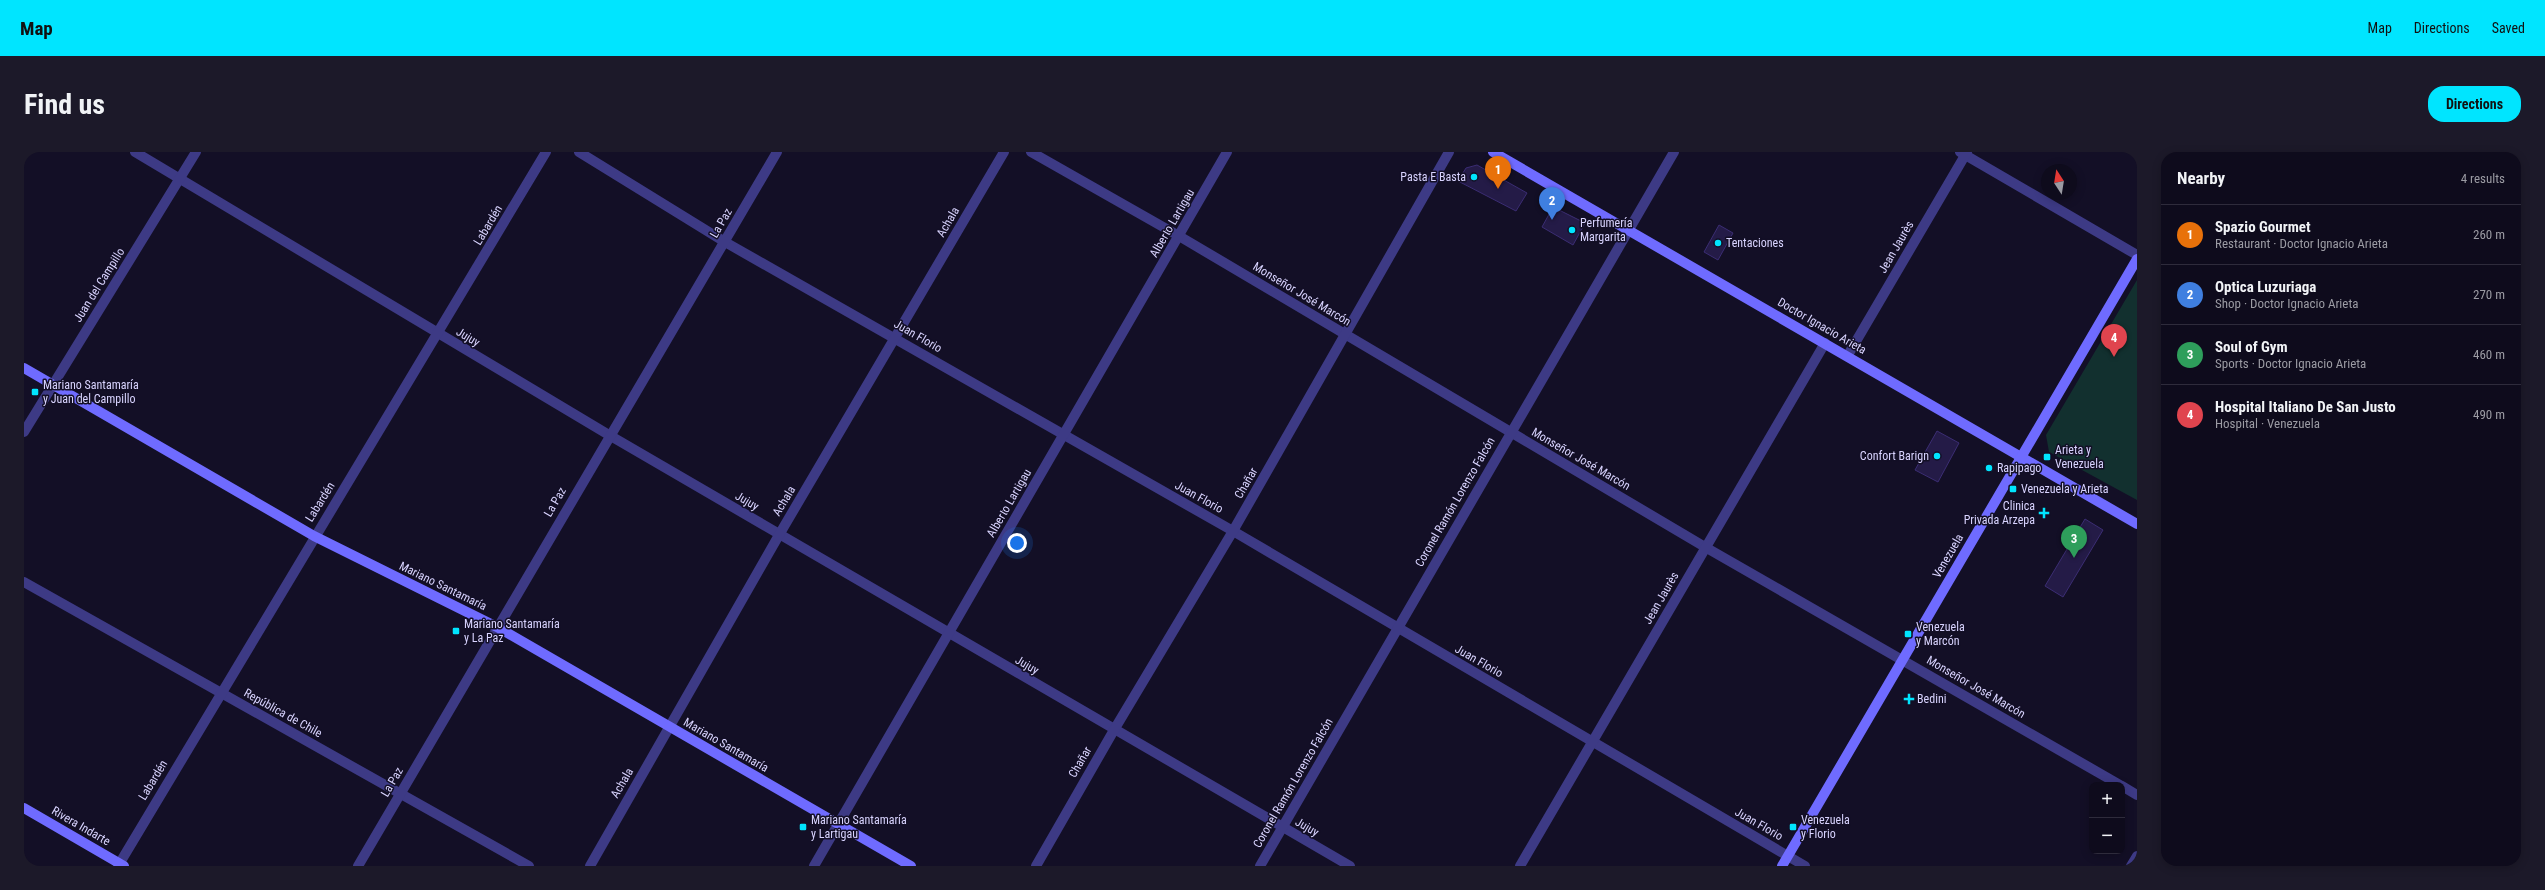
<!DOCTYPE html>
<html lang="en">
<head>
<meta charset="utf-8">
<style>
	:root { --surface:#0e0b1c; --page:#1c1929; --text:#f1f3f6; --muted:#9b9ba3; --line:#2e2b3b; --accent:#00e5ff }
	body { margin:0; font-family:"Roboto Condensed",sans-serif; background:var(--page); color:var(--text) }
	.controls { position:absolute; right:12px; bottom:12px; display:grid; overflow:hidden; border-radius:8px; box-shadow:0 2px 10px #0003 }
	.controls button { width:36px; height:36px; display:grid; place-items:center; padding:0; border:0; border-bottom:1px solid var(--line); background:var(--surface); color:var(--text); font:20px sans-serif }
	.compass { position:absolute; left:2017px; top:12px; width:36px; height:36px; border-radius:50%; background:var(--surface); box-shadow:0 2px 10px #0003; rotate:348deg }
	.you { position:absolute; left:993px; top:391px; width:14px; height:14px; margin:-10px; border:3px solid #fff; border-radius:50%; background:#1a73e8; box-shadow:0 0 0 6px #1a73e833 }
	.badge { display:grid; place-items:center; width:26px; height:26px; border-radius:50%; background:var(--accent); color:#fff; font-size:13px; font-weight:700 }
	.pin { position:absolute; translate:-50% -33px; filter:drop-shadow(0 1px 2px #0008) }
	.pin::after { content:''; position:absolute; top:21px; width:14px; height:12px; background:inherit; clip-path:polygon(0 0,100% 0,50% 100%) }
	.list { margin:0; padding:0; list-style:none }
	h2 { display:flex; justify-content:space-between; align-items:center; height:52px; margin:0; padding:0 16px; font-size:17px }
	h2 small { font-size:13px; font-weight:400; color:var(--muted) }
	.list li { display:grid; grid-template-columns:26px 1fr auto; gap:12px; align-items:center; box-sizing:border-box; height:60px; padding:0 16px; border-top:1px solid var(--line) }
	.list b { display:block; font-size:15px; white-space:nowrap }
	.list p { margin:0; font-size:13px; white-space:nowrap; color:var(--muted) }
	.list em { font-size:13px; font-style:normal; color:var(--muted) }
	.map { position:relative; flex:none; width:2113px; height:714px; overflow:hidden; border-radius:16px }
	header { display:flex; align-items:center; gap:24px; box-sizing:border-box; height:56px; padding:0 20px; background:var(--accent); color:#111 }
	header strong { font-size:19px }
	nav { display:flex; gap:22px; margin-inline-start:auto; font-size:14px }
	.intro { display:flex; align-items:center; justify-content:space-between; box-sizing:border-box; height:96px; padding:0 24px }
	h1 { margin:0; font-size:28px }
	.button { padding:10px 18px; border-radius:16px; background:var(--accent); color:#111; font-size:14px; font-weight:700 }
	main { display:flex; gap:24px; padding:0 24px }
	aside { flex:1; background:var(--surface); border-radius:16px; box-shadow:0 2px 10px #0003 }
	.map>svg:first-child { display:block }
	.green { fill:#12302f }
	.building { fill:#241b47; stroke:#3b2d73 }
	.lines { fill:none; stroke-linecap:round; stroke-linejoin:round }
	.street { stroke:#3d3a85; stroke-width:10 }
	.secondary { stroke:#6f6bff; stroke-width:10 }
	.poi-dot { fill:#00e5ff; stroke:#130f26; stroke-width:1.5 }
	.labels { text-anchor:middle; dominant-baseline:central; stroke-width:3; stroke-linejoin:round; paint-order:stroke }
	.poi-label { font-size:12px; fill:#d9d4ff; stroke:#130f26; text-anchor:start }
	.street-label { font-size:12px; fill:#d9d4ff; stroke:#130f26 }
</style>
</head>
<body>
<header>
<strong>Map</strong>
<nav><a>Map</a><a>Directions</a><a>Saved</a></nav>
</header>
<div class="intro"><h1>Find us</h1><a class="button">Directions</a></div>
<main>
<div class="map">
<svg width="2113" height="714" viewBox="0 0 2113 714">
	<rect width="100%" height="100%" fill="#130f26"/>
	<polygon class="green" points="2113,128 2113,348 2025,300 2022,283"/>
	<g class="building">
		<polygon points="1453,13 1503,41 1492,59 1434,29 1442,16"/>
		<polygon points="1529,55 1561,71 1549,93 1518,75"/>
		<polygon points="1695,73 1709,81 1694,108 1680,100"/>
		<polygon points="1913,279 1935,291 1914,330 1891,318"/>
		<polygon points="2061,367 2079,378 2039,445 2021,434"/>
	</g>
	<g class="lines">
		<g class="street">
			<polyline points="111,0 585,283 1326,714"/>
			<polyline points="555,0 701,90 1209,379 1781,714"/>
			<polyline points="1007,0 1155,84 1681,395 2096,633"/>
			<polyline points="1936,0 2113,103"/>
			<polyline points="1824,203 1943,0"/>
			<polyline points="0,280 172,0"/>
			<polyline points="0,430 505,714"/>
			<polyline points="2098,634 2113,643"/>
			<polyline points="94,714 522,0"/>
			<polyline points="334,714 753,0"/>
			<polyline points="566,714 755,383 980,0"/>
			<polyline points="790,714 1203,0"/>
			<polyline points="1012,714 1090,578 1209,379 1425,0"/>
			<polyline points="1236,714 1650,0"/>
			<polyline points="1496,714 1801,191"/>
			<polyline points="2107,714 2113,704"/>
		</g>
		<g class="secondary">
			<polyline points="1469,0 2113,372"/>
			<polyline points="0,216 290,384 473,475 887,714"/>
			<polyline points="0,656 100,714"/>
			<polyline points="1758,714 2113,107"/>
		</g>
	</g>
	<g class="poi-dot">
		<circle cx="1450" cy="25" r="4"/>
		<circle cx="1548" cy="78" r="4"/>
		<circle cx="1694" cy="91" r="4"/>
		<rect x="7" y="236" width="8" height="8" rx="2"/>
		<circle cx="1913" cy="304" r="4"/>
		<rect x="2019" y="301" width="8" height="8" rx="2"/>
		<circle cx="1965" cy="316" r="4"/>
		<rect x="1985" y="333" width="8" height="8" rx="2"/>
		<path d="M2018 355h4v4h4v4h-4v4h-4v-4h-4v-4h4z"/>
		<rect x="428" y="475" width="8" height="8" rx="2"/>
		<rect x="1880" y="478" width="8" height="8" rx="2"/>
		<path d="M1883 541h4v4h4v4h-4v4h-4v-4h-4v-4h4z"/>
		<rect x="775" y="671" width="8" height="8" rx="2"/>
		<rect x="1765" y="671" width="8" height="8" rx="2"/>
	</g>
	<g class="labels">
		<g class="poi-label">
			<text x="1442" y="25" text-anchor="end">Pasta E Basta</text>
			<text x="1556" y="71">Perfumería<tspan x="1556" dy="14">Margarita</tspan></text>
			<text x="1702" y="91">Tentaciones</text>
			<text x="19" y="233">Mariano Santamaría<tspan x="19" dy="14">y Juan del Campillo</tspan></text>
			<text x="2031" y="298">Arieta y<tspan x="2031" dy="14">Venezuela</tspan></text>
			<text x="1905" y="304" text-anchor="end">Confort Barign</text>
			<text x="1973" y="316">Rapipago</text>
			<text x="1997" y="337">Venezuela y Arieta</text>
			<text x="2011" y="354" text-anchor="end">Clinica<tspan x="2011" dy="14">Privada Arzepa</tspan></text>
			<text x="440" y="472">Mariano Santamaría<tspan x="440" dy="14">y La Paz</tspan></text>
			<text x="1892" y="475">Venezuela<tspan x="1892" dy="14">y Marcón</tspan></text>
			<text x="1893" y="547">Bedini</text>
			<text x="787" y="668">Mariano Santamaría<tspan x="787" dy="14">y Lartigau</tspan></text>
			<text x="1777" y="668">Venezuela<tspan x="1777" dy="14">y Florio</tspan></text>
		</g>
		<g class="street-label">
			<text transform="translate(924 70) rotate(-60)">Achala</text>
			<text transform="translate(697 71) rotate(-60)">La Paz</text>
			<text transform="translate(1148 71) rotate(-60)">Alberto Lartigau</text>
			<text transform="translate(464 73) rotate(-59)">Labardén</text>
			<text transform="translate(1872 95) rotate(-60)">Jean Jaurès</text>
			<text transform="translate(75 133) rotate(-58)">Juan del Campillo</text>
			<text transform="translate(1278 142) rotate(31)">Monseñor José Marcón</text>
			<text transform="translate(1798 174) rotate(30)">Doctor Ignacio Arieta</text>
			<text transform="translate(894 184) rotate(30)">Juan Florio</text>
			<text transform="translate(444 185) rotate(31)">Jujuy</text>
			<text transform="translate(1557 307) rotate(30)">Monseñor José Marcón</text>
			<text transform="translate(1222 331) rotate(-60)">Chañar</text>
			<text transform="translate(1175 345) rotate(29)">Juan Florio</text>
			<text transform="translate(723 349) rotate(30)">Jujuy</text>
			<text transform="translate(760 349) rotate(-59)">Achala</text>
			<text transform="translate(296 350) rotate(-58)">Labardén</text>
			<text transform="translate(531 350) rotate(-60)">La Paz</text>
			<text transform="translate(1431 350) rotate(-60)">Coronel Ramón Lorenzo Falcón</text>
			<text transform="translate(985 351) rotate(-60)">Alberto Lartigau</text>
			<text transform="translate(1924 404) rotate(-60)">Venezuela</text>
			<text transform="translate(419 434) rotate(26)">Mariano Santamaría</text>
			<text transform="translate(1637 446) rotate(-60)">Jean Jaurès</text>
			<text transform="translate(1455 509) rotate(30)">Juan Florio</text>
			<text transform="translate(1003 513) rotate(30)">Jujuy</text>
			<text transform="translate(1952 535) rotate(30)">Monseñor José Marcón</text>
			<text transform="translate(259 561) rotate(29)">República de Chile</text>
			<text transform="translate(702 593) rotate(30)">Mariano Santamaría</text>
			<text transform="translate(1056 610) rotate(-60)">Chañar</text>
			<text transform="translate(129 628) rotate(-59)">Labardén</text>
			<text transform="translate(368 630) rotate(-60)">La Paz</text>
			<text transform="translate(598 631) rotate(-60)">Achala</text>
			<text transform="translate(1269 631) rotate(-60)">Coronel Ramón Lorenzo Falcón</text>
			<text transform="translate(1735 672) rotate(30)">Juan Florio</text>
			<text transform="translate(57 674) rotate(30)">Rivera Indarte</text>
			<text transform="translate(1283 675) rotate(30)">Jujuy</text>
		</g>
	</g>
</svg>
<div class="controls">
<button>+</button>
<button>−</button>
</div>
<svg class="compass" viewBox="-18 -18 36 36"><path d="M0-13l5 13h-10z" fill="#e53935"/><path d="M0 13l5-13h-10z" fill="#9b9ba3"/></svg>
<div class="you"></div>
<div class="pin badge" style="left:1474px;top:37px;background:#e8710a">1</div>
<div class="pin badge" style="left:1528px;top:68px;background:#3f7fe0">2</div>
<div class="pin badge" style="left:2050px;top:406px;background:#2e9e5b">3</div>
<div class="pin badge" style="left:2090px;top:205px;background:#e0444e">4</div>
</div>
<aside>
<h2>Nearby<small>4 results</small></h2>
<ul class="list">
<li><span class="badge" style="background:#e8710a">1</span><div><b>Spazio Gourmet</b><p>Restaurant · Doctor Ignacio Arieta</p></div><em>260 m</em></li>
<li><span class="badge" style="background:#3f7fe0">2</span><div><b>Optica Luzuriaga</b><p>Shop · Doctor Ignacio Arieta</p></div><em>270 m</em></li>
<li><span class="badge" style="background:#2e9e5b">3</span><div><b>Soul of Gym</b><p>Sports · Doctor Ignacio Arieta</p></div><em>460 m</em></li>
<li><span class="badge" style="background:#e0444e">4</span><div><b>Hospital Italiano De San Justo</b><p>Hospital · Venezuela</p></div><em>490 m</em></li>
</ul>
</aside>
</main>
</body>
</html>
